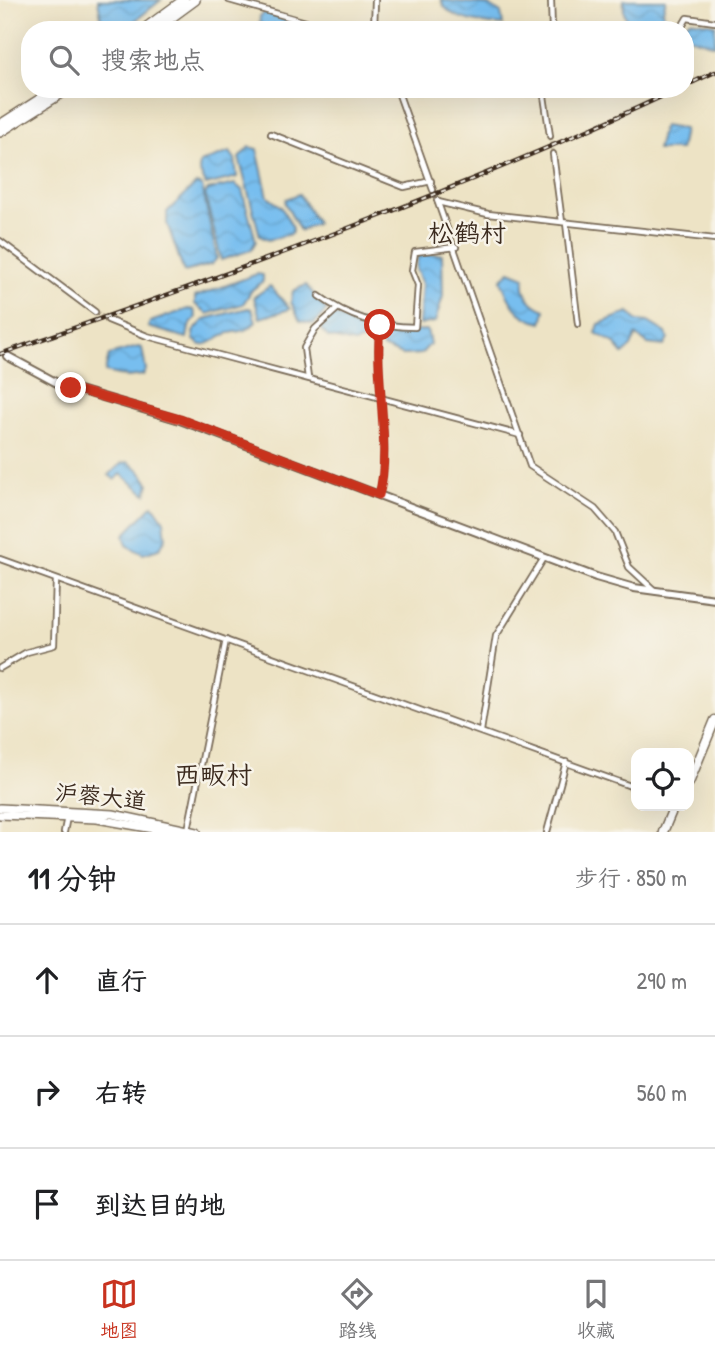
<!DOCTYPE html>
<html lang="zh">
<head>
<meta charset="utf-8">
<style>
	:root { --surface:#fff; --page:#f6f6f6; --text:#202124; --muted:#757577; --line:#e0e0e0; --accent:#c8321e }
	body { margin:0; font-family:"Patrick Hand","LXGW WenKai TC",sans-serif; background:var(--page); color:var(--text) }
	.controls { position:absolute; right:21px; bottom:21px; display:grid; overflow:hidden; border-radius:14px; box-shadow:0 7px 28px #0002 }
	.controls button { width:63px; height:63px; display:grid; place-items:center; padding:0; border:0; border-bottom:2px solid var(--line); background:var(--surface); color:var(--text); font:35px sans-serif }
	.stop { position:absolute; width:21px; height:21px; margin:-16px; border:5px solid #c8321e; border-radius:50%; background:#fff }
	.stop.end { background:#c8321e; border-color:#fff; box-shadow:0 2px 7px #0008 }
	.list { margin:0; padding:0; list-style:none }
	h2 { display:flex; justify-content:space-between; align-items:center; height:91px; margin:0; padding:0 28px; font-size:30px }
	h2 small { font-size:23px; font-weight:400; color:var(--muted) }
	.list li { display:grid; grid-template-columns:46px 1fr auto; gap:21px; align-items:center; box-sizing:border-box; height:112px; padding:0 28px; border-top:2px solid var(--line) }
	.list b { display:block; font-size:26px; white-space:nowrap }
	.list em { font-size:23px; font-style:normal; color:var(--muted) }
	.icon { flex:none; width:38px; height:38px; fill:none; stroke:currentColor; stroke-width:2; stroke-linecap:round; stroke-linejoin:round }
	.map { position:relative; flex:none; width:715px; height:832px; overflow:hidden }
	.search { position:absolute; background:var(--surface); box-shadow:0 7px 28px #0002; left:21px; right:21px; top:21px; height:77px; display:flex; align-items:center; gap:18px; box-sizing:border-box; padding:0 24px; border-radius:28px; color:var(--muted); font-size:26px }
	.sheet { height:427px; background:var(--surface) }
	nav { display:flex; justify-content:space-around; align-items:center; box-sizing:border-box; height:98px; border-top:2px solid var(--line); background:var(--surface); font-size:19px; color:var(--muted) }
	nav a { display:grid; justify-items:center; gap:4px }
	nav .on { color:var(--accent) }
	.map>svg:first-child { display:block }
	.water { fill:url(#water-waves); stroke:#597486; stroke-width:2 }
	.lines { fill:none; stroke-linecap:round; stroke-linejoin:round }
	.minor-tunnel { stroke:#c9bea4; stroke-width:4.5; stroke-dasharray:4.5 2; stroke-linecap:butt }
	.minor-casing { stroke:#796b58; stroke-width:8 }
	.secondary-casing { stroke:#796b58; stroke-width:10 }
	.primary-casing { stroke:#796b58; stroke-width:10 }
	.trunk-casing { stroke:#796b58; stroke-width:11 }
	.motorway-casing { stroke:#796b58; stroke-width:12 }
	.minor { stroke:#fff; stroke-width:4.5 }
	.secondary { stroke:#fff; stroke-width:6 }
	.primary { stroke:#fff; stroke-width:7 }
	.trunk { stroke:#fff; stroke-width:8 }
	.motorway { stroke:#fff; stroke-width:9 }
	.rail-casing { stroke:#3b2a1e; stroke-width:4.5 }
	.rail { stroke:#f7f3e8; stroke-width:2; stroke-dasharray:5; stroke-linecap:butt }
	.route { stroke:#c8321e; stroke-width:9 }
	.labels { text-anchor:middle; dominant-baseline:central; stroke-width:5; stroke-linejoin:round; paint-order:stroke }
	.street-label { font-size:23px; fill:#3b2a1e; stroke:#f7f3e8 }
	.quarter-label { font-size:26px; fill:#3b2a1e; stroke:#f7f3e8 }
</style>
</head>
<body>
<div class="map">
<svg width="715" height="832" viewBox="0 0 715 832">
	<defs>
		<pattern id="water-waves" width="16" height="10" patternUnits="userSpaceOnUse" patternTransform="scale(1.75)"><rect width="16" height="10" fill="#77beef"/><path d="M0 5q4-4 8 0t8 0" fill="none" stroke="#68a3cc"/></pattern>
	</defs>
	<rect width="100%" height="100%" fill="#f7f3e8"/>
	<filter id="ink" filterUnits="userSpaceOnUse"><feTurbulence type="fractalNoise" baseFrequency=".0143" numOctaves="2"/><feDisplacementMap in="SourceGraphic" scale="14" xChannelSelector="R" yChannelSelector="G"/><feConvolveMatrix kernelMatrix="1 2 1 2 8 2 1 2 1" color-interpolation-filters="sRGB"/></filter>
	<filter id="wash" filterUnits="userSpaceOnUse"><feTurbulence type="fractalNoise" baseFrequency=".00686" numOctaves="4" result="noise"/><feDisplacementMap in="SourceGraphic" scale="28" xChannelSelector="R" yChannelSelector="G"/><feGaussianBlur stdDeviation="1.57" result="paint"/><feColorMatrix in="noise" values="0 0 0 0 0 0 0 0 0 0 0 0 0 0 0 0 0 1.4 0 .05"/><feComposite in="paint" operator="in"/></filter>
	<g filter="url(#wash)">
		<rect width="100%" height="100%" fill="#ede3c5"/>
		<g class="water">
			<polygon points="98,0 161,0 126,28 108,30 102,24"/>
			<path d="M 441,0 L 488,5 L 501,13 L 503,25 C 484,24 447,21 441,0 Z"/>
			<path d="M 624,0 L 666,0 L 663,10 L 666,30 C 641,30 621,31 624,0 Z"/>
			<polygon points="266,12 318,30 259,30 260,16"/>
			<polygon points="689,20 715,24 715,45 685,36 685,30 682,30"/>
			<polygon points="663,126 684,129 680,150 657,150"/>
			<polygon points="249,147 257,149 268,197 281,207 293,228 291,234 268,240 260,236 239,158"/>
			<polygon points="230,152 235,159 237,177 206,185 199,170 200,163"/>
			<polygon points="196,184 202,186 217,258 212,264 184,272 167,223 167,212"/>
			<polygon points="235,184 242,190 256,241 251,250 221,260 205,194 208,190"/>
			<polygon points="299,194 317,223 300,231 285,203 286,199"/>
			<polygon points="442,254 443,296 435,322 419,325 422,284 416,269 418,255"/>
			<path d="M 510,271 L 525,277 C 520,292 531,305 545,310 L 542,323 C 517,318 509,302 501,280 Z"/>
			<polygon points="257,274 263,275 263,281 252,290 243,304 207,314 195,304 195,297"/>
			<polygon points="306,285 327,310 314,324 300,321 291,302 293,291"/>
			<polygon points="270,286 290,309 260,318 254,297"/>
			<path d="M 248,308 L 252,309 L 256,322 C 243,335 237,329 223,335 C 214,339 213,344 201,345 L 194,340 L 193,332 L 205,319 Z"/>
			<polygon points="188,309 194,310 196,317 189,327 187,338 148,327 150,322"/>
			<polygon points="629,312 637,321 648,322 666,333 668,339 664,346 648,344 636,335 631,347 623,354 614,343 596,333 599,324"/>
			<polygon points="333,315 372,327 376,330 375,337 354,343 328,337 320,327"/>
			<polygon points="427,330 430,344 421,354 403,355 382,347 383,331"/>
			<polygon points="138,347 142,348 146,370 143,375 127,377 105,372 109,355"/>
			<polygon points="128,462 139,470 149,484 146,494 121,474 115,480 109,475 122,463"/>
			<polygon points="153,505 164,521 166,538 159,549 143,554 127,545 124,535"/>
		</g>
	</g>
	<g filter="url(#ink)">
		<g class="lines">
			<g class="minor-tunnel">
				<polyline points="550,136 553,154"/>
				<polyline points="95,312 108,320"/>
			</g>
			<defs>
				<g id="minor">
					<polyline points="229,0 334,30"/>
					<polyline points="551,0 552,30"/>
					<polyline points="374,30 375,0"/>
					<polyline points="680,30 687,18 715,22"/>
					<polyline points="397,89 433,190"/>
					<polyline points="525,89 533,89"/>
					<polyline points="543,89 550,136"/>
					<polyline points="271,134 404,187 431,181"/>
					<polyline points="553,154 562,222"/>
					<polyline points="437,200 530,466 595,509 615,532 629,567 655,591"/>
					<polyline points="438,202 488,214 715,239"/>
					<polyline points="566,223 578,324"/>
					<polyline points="0,241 95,312"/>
					<path d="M 319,296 C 348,317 380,327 415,327 L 418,285 L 412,270 L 415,252 L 456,247"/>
					<polyline points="108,320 147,336 520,435"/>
					<polyline points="308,378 304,348 315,329 337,309"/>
					<path d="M 379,495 C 392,448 374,377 380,325"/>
					<polyline points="0,559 636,788"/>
					<polyline points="0,668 27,652 54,645 56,580"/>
					<polyline points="481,731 496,636 544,558"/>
					<polyline points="188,830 226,640"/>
					<polyline points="64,832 67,817"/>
					<polyline points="547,832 566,762"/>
				</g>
				<polyline id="secondary" points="7,356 59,384 180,420 596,577 634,588 715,599"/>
				<g id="primary">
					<polyline points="0,808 113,814 197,832"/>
					<polyline points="0,815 97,819 171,832"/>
				</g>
				<g id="trunk">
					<polyline points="689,783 715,720"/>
					<polyline points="663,832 674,806"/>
				</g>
				<g id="motorway">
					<polyline points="143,30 184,0"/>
					<polyline points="154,30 195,0"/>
					<polyline points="0,125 56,89"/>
					<polyline points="0,132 68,89"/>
				</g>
			</defs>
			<use href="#minor" class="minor-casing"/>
			<use href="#secondary" class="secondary-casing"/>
			<use href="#primary" class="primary-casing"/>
			<use href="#trunk" class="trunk-casing"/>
			<use href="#motorway" class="motorway-casing"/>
			<use href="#minor" class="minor"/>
			<use href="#secondary" class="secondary"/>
			<use href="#primary" class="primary"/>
			<use href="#trunk" class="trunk"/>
			<use href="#motorway" class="motorway"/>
			<defs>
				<g id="rail">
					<polyline points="685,86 715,72"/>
					<path d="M 0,354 C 229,274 457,193 678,89"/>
				</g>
			</defs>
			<use href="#rail" class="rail-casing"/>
			<use href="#rail" class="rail"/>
		</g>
	</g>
	<g class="lines" filter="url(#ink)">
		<path class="route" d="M 71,388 L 180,419 L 379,495 C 392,448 374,378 380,325"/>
	</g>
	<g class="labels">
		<g class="street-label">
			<text transform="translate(101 796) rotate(6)">沪蓉大道</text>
		</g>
		<g class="quarter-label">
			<text x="467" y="232">松鹤村</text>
			<text x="213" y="774">西畈村</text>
		</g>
	</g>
</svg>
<div class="controls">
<button><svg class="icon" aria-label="locate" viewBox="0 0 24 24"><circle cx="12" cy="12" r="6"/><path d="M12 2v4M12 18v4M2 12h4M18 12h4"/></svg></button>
</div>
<div class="stop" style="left:380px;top:325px"></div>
<div class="stop end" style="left:71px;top:388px"></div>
<div class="search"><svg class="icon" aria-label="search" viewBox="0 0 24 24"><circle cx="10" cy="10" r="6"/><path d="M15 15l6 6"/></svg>搜索地点</div>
</div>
<section class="sheet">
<h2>11 分钟<small>步行 · 850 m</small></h2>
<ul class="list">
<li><svg class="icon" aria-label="ahead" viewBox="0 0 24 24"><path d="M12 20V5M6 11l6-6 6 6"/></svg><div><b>直行</b></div><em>290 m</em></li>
<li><svg class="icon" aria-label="right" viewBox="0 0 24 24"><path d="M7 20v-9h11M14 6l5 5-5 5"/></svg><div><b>右转</b></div><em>560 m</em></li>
<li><svg class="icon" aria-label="arrive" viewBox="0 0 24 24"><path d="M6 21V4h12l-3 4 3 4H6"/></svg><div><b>到达目的地</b></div></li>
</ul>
</section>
<nav>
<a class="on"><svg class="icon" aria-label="map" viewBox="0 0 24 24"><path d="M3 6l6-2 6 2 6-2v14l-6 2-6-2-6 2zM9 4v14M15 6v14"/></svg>地图</a>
<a><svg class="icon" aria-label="directions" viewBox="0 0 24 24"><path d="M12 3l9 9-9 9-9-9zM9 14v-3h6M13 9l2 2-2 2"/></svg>路线</a>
<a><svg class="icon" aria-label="saved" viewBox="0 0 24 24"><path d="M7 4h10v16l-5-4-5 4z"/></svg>收藏</a>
</nav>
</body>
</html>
